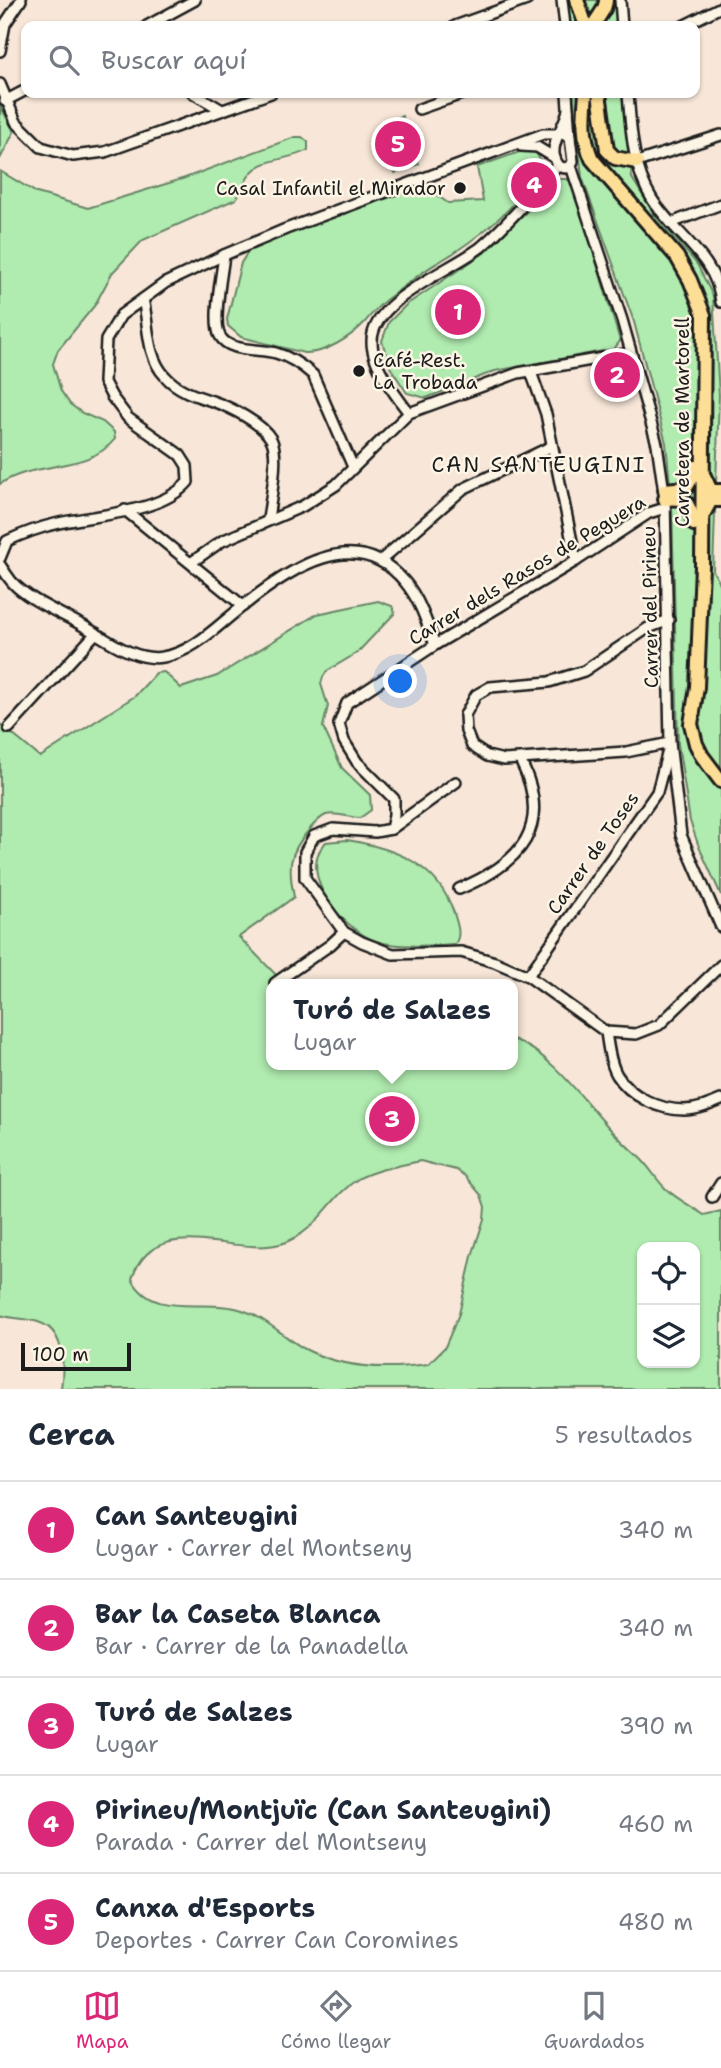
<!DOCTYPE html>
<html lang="es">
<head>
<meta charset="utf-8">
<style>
	:root { --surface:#fff; --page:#f6f6f7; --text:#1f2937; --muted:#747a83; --line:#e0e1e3; --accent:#db2777 }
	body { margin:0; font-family:"Shantell Sans",sans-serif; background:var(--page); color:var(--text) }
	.controls { position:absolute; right:21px; bottom:21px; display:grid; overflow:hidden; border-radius:14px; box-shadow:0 2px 5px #0004 }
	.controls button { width:63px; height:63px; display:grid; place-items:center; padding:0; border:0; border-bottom:2px solid var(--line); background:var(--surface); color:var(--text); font:35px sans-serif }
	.scale { position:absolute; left:21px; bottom:18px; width:110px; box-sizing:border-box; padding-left:7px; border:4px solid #1c1c1c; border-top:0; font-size:19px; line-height:24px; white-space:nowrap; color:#1c1c1c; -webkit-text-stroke:5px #fcf5e5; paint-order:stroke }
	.you { position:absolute; left:401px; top:682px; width:24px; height:24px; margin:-18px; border:5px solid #fff; border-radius:50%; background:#1a73e8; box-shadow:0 0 0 10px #1a73e833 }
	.badge { display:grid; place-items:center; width:46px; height:46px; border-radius:50%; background:var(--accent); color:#fff; font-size:23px; font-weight:700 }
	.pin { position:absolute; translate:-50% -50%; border:4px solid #fff; box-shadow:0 2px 7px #0006 }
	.popup { position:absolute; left:266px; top:979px; width:252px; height:91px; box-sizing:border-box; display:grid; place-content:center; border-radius:14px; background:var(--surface); filter:drop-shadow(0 2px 5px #0005); font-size:23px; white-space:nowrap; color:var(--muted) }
	.popup b { font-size:26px; color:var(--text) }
	.popup::after { content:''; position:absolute; left:50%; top:100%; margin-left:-14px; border:14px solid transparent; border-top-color:var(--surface) }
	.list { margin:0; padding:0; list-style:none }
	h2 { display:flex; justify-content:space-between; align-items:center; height:91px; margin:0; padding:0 28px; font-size:30px }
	h2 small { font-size:23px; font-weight:400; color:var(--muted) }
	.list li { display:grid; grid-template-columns:46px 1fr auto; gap:21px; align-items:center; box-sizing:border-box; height:98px; padding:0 28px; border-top:2px solid var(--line) }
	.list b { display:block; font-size:26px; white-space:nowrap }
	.list p { margin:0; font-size:23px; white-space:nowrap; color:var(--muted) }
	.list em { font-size:23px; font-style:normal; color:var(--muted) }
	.icon { flex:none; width:38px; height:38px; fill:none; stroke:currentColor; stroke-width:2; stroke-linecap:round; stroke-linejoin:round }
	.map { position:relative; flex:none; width:721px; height:1389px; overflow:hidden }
	.search { position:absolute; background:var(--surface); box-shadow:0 2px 5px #0004; left:21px; right:21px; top:21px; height:77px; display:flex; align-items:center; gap:18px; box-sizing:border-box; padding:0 24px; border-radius:14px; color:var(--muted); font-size:26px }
	.sheet { height:581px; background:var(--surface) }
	nav { display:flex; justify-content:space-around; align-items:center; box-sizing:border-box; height:98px; border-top:2px solid var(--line); background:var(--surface); font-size:19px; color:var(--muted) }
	nav a { display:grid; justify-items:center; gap:4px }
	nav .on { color:var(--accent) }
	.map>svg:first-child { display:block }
	.green { fill:#b0ebaf; stroke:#668466; stroke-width:2; fill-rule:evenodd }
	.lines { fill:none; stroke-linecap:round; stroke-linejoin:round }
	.minor-casing { stroke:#1c1c1c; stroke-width:14 }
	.major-casing { stroke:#1c1c1c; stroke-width:18 }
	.minor { stroke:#fcf5e5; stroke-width:9 }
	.major { stroke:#fdde96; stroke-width:12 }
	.poi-dot { fill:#1c1c1c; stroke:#fcf5e5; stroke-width:2.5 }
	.labels { text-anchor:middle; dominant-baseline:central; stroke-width:5; stroke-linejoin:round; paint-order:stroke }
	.poi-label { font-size:19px; fill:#1c1c1c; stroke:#fcf5e5; text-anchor:end }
	.street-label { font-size:19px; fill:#1c1c1c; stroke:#fcf5e5 }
	.neighbourhood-label { font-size:21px; letter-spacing:2px; fill:#1c1c1c; stroke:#fcf5e5 }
</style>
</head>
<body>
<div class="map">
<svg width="721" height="1389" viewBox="0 0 721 1389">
	<rect width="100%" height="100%" fill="#f8e7d8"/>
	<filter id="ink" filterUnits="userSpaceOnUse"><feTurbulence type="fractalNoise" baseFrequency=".0143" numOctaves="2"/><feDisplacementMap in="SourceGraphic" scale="14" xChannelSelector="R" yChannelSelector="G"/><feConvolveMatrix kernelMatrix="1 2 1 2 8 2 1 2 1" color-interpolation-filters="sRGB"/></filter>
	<g filter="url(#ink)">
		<g class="green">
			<polygon points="568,0 615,0 617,26 569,26"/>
			<polygon points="573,93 622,93 632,178 654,214 697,264 713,296 719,395 713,571 721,585 721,895 699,847 690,821 678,744 672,505 666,443 634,322 582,177"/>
			<polygon points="0,105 14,132 0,159"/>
			<polygon points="402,116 419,164 395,173 378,124"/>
			<path d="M 295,137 L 302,137 L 308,142 L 308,150 C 292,159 266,159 254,170 C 244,179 243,190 236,199 L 143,240 L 112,273 L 95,305 L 58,350 L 53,364 L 61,391 L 70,404 L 82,413 L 103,422 L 114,432 L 115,439 C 88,473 35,460 0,484 L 0,171 L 37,193 L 88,208 L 185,178 Z"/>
			<path d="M 528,149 L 537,154 L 542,164 C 527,201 473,242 439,262 C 422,271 407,285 391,296 C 380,303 373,313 365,322 C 351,337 325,354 304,353 L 241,337 L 228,326 L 227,319 L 241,263 L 251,247 L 413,189 L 432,192 L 448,203 L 483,201 L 477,167 Z"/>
			<polygon points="560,179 567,179 573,184 620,341 614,349 495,371 426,398 407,393 390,367 382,341 389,322 406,305 484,253"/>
			<path d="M 378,601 L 392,606 L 395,613 L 357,653 L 327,671 L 323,677 L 321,684 L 328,706 L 323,727 L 342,768 L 370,795 L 371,810 L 360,818 C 349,818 337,812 326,815 C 319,818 314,824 309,830 C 288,854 288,867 294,897 L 239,937 L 285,984 L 271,984 L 271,1065 L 513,1065 L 513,1039 C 548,1052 579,1094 603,1121 C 615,1135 628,1147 641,1159 C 650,1168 656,1179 665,1188 C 678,1200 690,1205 704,1215 L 721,1211 L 721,1389 L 61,1389 C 64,1367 66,1330 38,1322 C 25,1318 13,1319 0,1315 L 0,724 L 40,757 L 135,696 L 156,673 L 164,672 L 181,688 L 217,676 L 317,614 ZM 420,1161 L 456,1170 L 465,1176 L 481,1195 L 485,1207 L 484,1219 L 472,1256 L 459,1314 L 445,1347 L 428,1364 C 386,1370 342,1369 303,1348 C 281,1335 264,1316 239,1309 C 204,1298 153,1320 132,1279 C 154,1210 233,1257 280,1244 C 317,1234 329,1197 358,1179 C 376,1169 400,1166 420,1161 ZM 642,1247 L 695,1247 L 695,1363 L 642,1363 Z"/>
			<path d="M 347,840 C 394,848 437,863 454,913 C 457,924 462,934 455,944 C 431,945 404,948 379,942 C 347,934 294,874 326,842 Z"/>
		</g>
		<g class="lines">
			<defs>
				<g id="minor">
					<polyline points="562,0 565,26"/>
					<polyline points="620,0 622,26"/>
					<polyline points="147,26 195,0"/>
					<polyline points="455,26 527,0"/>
					<polyline points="683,26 721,7"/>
					<polyline points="0,51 5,24 21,0"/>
					<polyline points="0,84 16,122 41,147 73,156 105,152 271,93"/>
					<polyline points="193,93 222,110"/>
					<polyline points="567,93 570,138"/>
					<path d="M 628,93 C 631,129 632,166 652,199 C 674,234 717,258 721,302"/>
					<polyline points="5,101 26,90"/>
					<polyline points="419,109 465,93"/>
					<path d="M 568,110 C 564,129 544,149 560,167 L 566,168 L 571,166"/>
					<polyline points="521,146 537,147 555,158"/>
					<polyline points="637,162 721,135"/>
					<polyline points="671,223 721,204"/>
					<path d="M 224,255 C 222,273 212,322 220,336 C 229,353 261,348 276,353 C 290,357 303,366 313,375 L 353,467"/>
					<path d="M 143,299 C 149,324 146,356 165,376 C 177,390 196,396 212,401 C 230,407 262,423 271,439 C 280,455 270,501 268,520"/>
					<polyline points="531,372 546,414 576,561"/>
					<path d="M 409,413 C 396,396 372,365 372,342 C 371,300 452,270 481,247 C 506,226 537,190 558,165"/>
					<polyline points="665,508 649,513 576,561 435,645 347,703 339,724 344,741 357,762 394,799 394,815 391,829 375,832 333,829 314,836 305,852 305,878 344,932 362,942 393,954 461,952 495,962 528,976 606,1032 636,1034 659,1025 721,965"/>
					<polyline points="125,510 243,606"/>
					<path d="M 0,558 L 7,541 C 24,533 41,527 59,523 C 99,514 161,513 188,482 L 187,466 L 180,455 L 128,418 L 112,397 L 104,382 L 106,340 L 121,315 L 165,283 L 224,255 L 286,229 L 543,134 L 565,134 L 570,138 L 573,161 L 571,166 L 622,320 L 657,444 L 665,499 L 670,743 L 681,835 L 721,927"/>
					<polyline points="380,561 463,489 552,446"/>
					<polyline points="192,562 222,541 303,506 336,485 409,413 518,373 631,353"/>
					<path d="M 0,565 C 4,571 8,577 12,582 C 27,599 60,613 80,624 C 104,637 134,662 163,657 C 194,652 218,625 243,606 C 289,569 356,523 405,582 C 420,600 427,623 435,645"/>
					<polyline points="9,728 96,633"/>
					<polyline points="391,829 456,782"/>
					<path d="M 459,889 C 521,863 554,827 520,760"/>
					<polyline points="528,976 657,792 670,743 626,752 504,760 487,756 472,746 466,731 465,715 476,695 490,687 549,682 584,671 648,628 669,620"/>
					<polyline points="275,983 330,945 344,932"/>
					<path d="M 606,1032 C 608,1046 610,1063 617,1075 C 630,1096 659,1110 684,1110 C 697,1110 709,1105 721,1100"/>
					<polyline points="712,1197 721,1183"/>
				</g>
				<g id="major">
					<polyline points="577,0 586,26"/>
					<path d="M 594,26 C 597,16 606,11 606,0"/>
					<path d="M 586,93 C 584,116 582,137 592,159 L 677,257 L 690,280 L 704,315 L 702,566 L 697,687 L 691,724 L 696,744 L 702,756 L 721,781"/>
					<polyline points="599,93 607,150 615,158 637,162"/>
					<polyline points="704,476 711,491 721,491"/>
					<polyline points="665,490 686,488 692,478 696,467"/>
					<path d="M 665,499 C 688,496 689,504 694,524"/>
					<polyline points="704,513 711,500 721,500"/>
				</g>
			</defs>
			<use href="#minor" class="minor-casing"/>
			<use href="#major" class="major-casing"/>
			<use href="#minor" class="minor"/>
			<use href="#major" class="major"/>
		</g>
	</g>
	<g class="poi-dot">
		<circle cx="460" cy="188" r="7"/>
		<circle cx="359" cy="371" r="7"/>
	</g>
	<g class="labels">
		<g class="poi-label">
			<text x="446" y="188">Casal Infantil el Mirador</text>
			<text x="373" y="360" text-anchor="start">Café-Rest.<tspan x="373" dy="22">La Trobada</tspan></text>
		</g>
		<g class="street-label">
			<text transform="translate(682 422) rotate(-90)">Carretera de Martorell</text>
			<text transform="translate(527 570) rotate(-31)">Carrer dels Rasos de Peguera</text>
			<text transform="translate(650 607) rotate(-91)">Carrer del Pirineu</text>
			<text transform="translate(593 853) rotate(-55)">Carrer de Toses</text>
		</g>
		<g class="neighbourhood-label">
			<text x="539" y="465">CAN SANTEUGINI</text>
		</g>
	</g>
</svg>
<div class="controls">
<button><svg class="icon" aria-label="locate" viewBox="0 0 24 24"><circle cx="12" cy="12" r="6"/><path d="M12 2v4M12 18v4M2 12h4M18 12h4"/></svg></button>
<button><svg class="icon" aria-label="layers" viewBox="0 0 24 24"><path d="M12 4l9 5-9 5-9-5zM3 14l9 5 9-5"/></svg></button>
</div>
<div class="scale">100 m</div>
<div class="you"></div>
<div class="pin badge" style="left:458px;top:312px">1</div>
<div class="pin badge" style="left:617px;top:375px">2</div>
<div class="pin badge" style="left:392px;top:1119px">3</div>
<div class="popup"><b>Turó de Salzes</b>Lugar</div>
<div class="pin badge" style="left:534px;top:185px">4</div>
<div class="pin badge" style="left:398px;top:144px">5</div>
<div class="search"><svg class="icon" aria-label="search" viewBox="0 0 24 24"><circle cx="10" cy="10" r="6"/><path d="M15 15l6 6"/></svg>Buscar aquí</div>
</div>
<section class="sheet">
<h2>Cerca<small>5 resultados</small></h2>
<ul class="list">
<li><span class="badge">1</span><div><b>Can Santeugini</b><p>Lugar · Carrer del Montseny</p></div><em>340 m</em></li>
<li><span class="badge">2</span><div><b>Bar la Caseta Blanca</b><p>Bar · Carrer de la Panadella</p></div><em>340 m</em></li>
<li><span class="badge">3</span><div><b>Turó de Salzes</b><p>Lugar</p></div><em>390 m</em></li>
<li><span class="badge">4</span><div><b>Pirineu/Montjuïc (Can Santeugini)</b><p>Parada · Carrer del Montseny</p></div><em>460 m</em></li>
<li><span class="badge">5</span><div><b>Canxa d'Esports</b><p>Deportes · Carrer Can Coromines</p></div><em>480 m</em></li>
</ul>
</section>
<nav>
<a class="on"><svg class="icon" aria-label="map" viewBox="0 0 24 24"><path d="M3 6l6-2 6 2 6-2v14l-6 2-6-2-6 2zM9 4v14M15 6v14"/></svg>Mapa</a>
<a><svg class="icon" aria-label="directions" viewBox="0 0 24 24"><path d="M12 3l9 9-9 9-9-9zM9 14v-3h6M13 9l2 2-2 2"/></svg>Cómo llegar</a>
<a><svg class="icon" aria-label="saved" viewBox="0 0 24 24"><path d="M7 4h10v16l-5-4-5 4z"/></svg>Guardados</a>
</nav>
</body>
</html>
